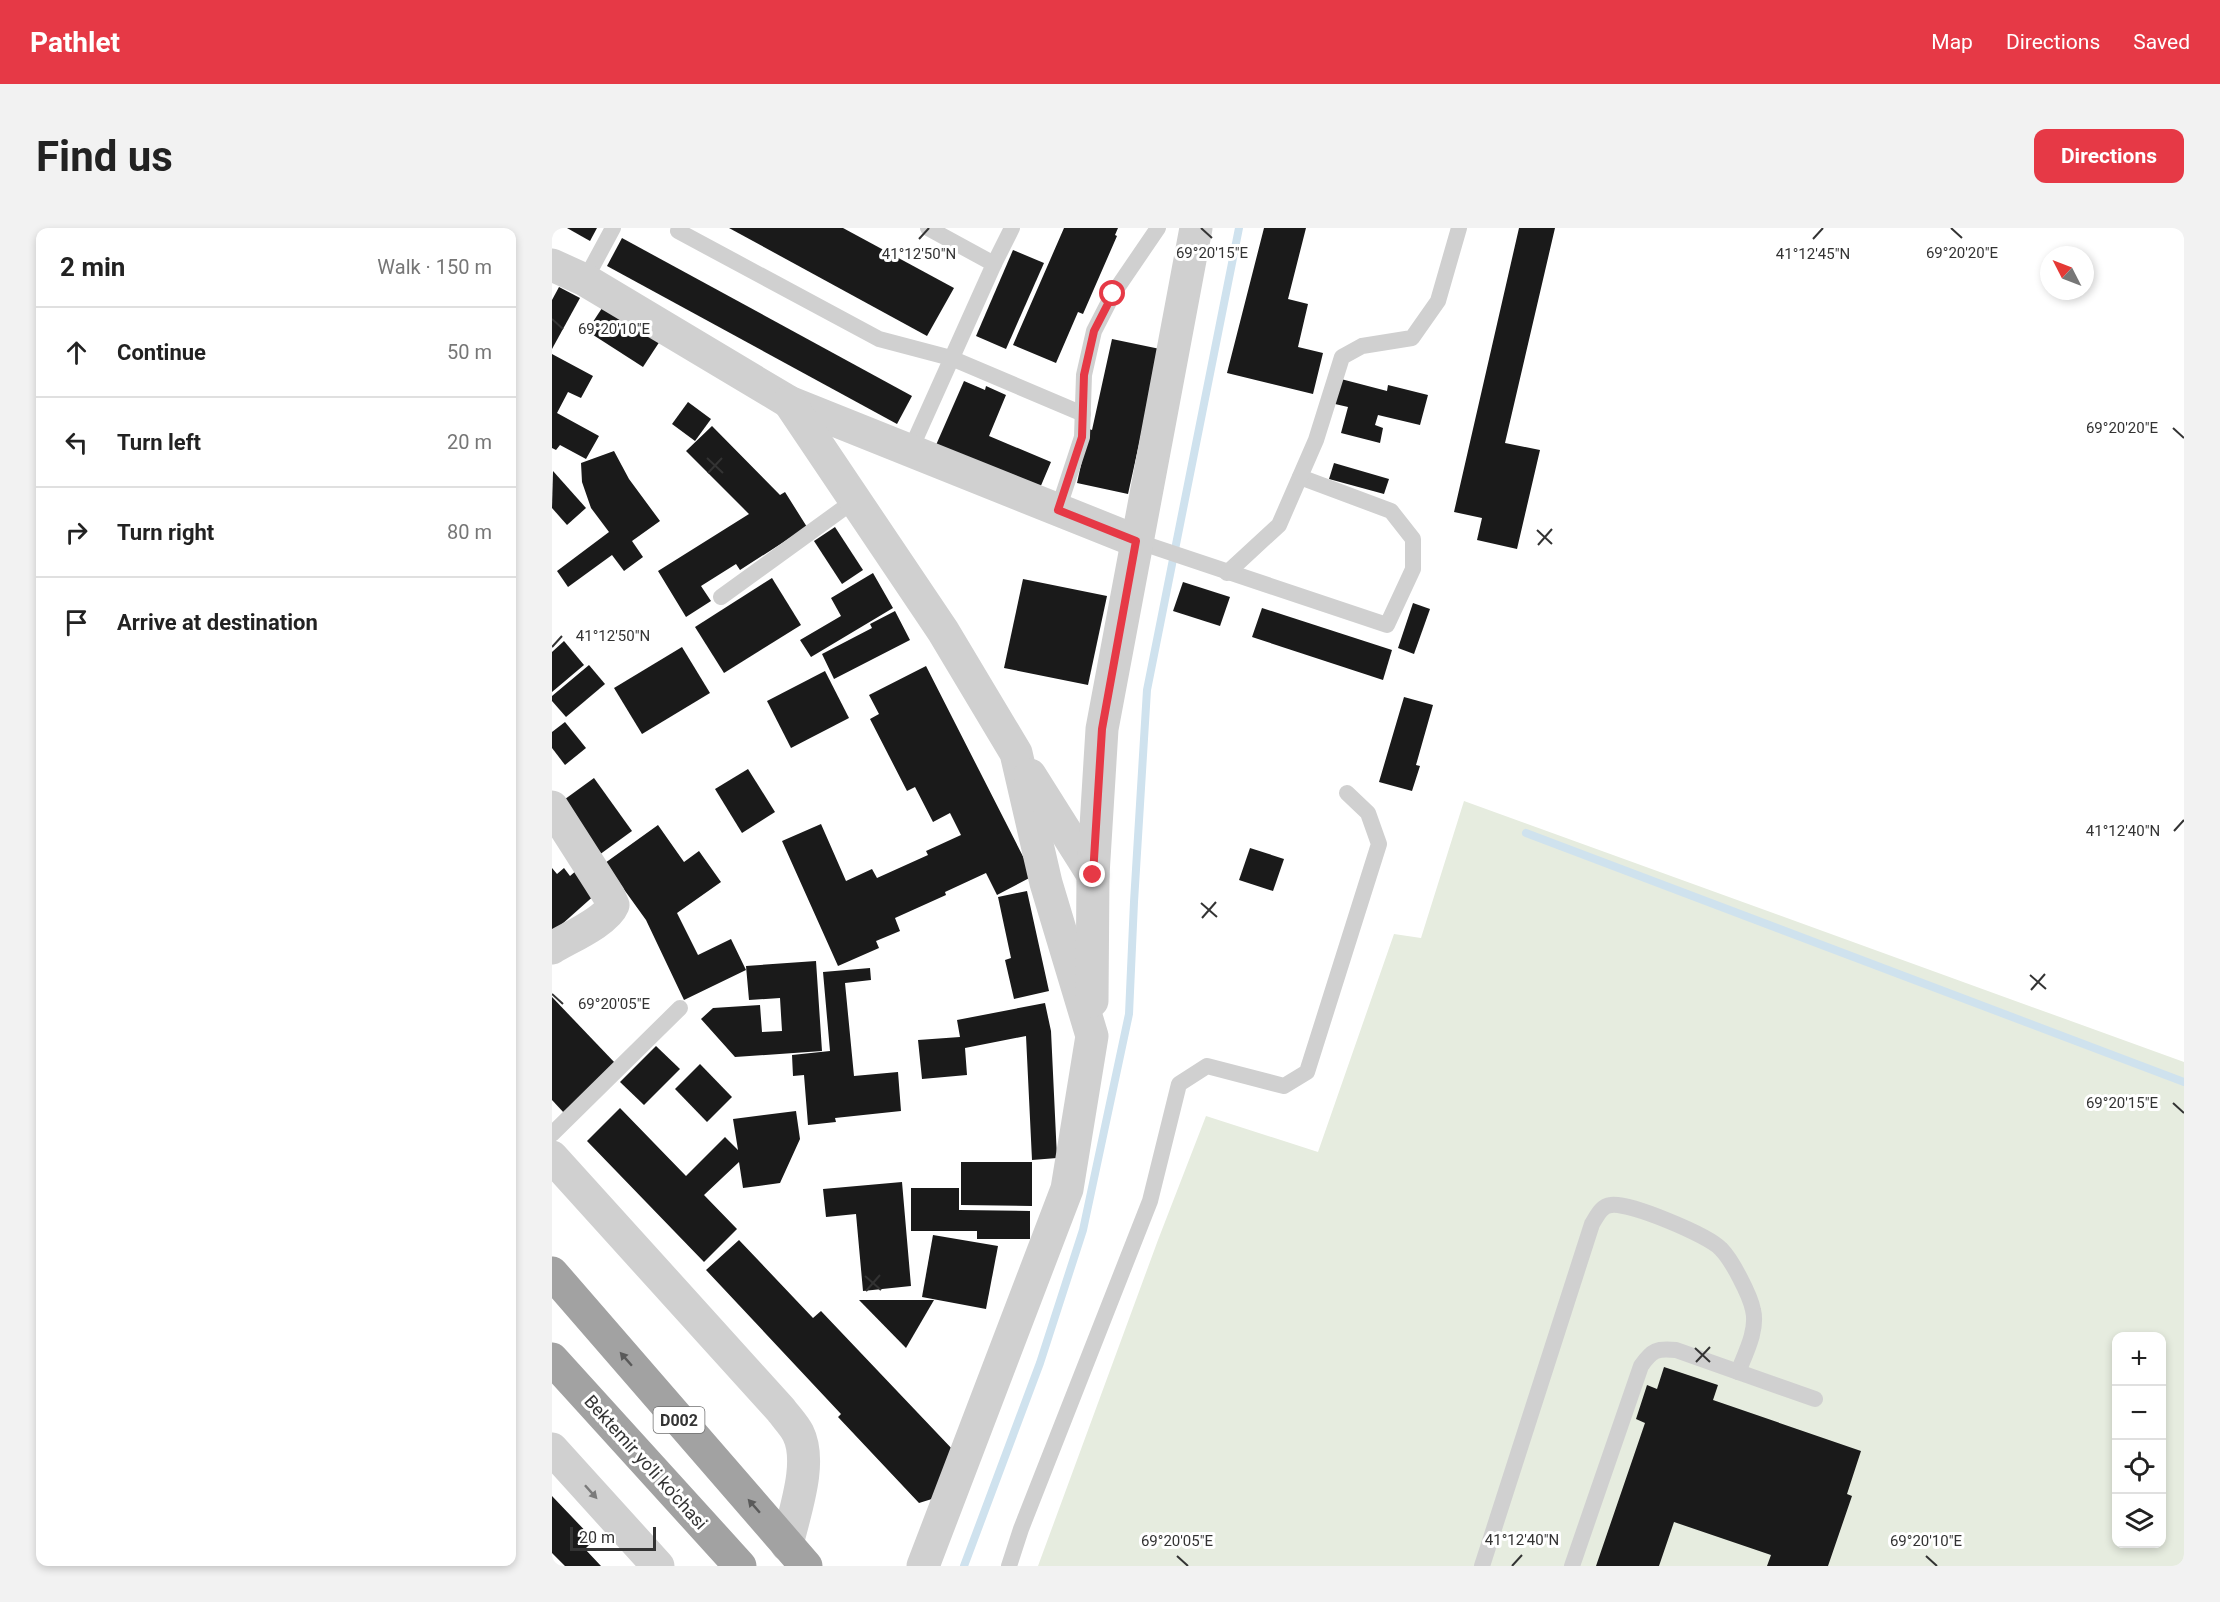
<!DOCTYPE html>
<html lang="en">
<head>
<meta charset="utf-8">
<style>
	:root { --surface:#fff; --page:#f2f2f2; --text:#222; --muted:#767676; --line:#e0e0e0; --accent:#e63946 }
	body { margin:0; font-family:Roboto,sans-serif; background:var(--page); color:var(--text) }
	.controls { position:absolute; right:18px; bottom:18px; display:grid; overflow:hidden; border-radius:12px; box-shadow:0 3px 9px #0003 }
	.controls button { width:54px; height:54px; display:grid; place-items:center; padding:0; border:0; border-bottom:2px solid var(--line); background:var(--surface); color:var(--text); font:30px sans-serif }
	.compass { position:absolute; left:1488px; top:18px; width:54px; height:54px; border-radius:50%; background:var(--surface); box-shadow:0 3px 9px #0003; rotate:312deg }
	.scale { position:absolute; left:18px; bottom:15px; width:86px; box-sizing:border-box; padding-left:6px; border:3px solid #333; border-top:0; font-size:16px; line-height:21px; white-space:nowrap; color:#333; -webkit-text-stroke:4px #fff; paint-order:stroke }
	.stop { position:absolute; width:18px; height:18px; margin:-14px; border:4px solid #e63946; border-radius:50%; background:#fff }
	.stop.end { background:#e63946; border-color:#fff; box-shadow:0 2px 6px #0008 }
	.list { margin:0; padding:0; list-style:none }
	h2 { display:flex; justify-content:space-between; align-items:center; height:78px; margin:0; padding:0 24px; font-size:26px }
	h2 small { font-size:20px; font-weight:400; color:var(--muted) }
	.list li { display:grid; grid-template-columns:39px 1fr auto; gap:18px; align-items:center; box-sizing:border-box; height:90px; padding:0 24px; border-top:2px solid var(--line) }
	.list b { display:block; font-size:22px; white-space:nowrap }
	.list em { font-size:20px; font-style:normal; color:var(--muted) }
	.icon { flex:none; width:33px; height:33px; fill:none; stroke:currentColor; stroke-width:2; stroke-linecap:round; stroke-linejoin:round }
	.map { position:relative; flex:none; width:1632px; height:1338px; overflow:hidden; border-radius:12px }
	header { display:flex; align-items:center; gap:36px; box-sizing:border-box; height:84px; padding:0 30px; background:var(--accent); color:#fff }
	header strong { font-size:28px }
	nav { display:flex; gap:33px; margin-inline-start:auto; font-size:21px }
	.intro { display:flex; align-items:center; justify-content:space-between; box-sizing:border-box; height:144px; padding:0 36px }
	h1 { margin:0; font-size:42px }
	.button { padding:15px 27px; border-radius:12px; background:var(--accent); color:#fff; font-size:21px; font-weight:700 }
	main { display:flex; gap:36px; padding:0 36px }
	aside { flex:1; background:var(--surface); border-radius:12px; box-shadow:0 3px 9px #0003 }
	.map>svg:first-child { display:block }
	.green { fill:#e6ecdf; fill-rule:evenodd }
	.lines { fill:none; stroke-linecap:round; stroke-linejoin:round }
	.stream { stroke:#cfe2ee; stroke-width:8 }
	.building { fill:#1a1a1a }
	.service { stroke:#d0d0d0; stroke-width:16 }
	.minor { stroke:#d0d0d0; stroke-width:33 }
	.trunk { stroke:#a2a2a2; stroke-width:33 }
	.oneway { fill:#5a5a5a }
	.oneway2 { fill:#7a7a7a }
	.route { stroke:#e63946; stroke-width:8 }
	.ticks { fill:none; stroke:#333; stroke-width:2 }
	.labels { text-anchor:middle; dominant-baseline:central; stroke-width:6; stroke-linejoin:round; paint-order:stroke }
	.shield { fill:#fff; stroke:#707070; stroke-width:1.5 }
	.shield-label { font-size:16px; font-weight:bold; fill:#333 }
	.street-label { font-size:18px; fill:#333; stroke:#fff }
	.ticks-label { font-size:15px; text-anchor:middle; fill:#333; stroke:#fff; stroke-width:6; stroke-linejoin:round; paint-order:stroke }
</style>
</head>
<body>
<header>
<strong>Pathlet</strong>
<nav><a>Map</a><a>Directions</a><a>Saved</a></nav>
</header>
<div class="intro"><h1>Find us</h1><a class="button">Directions</a></div>
<main>
<aside>
<h2>2 min<small>Walk · 150 m</small></h2>
<ul class="list">
<li><svg class="icon" aria-label="ahead" viewBox="0 0 24 24"><path d="M12 20V5M6 11l6-6 6 6"/></svg><div><b>Continue</b></div><em>50 m</em></li>
<li><svg class="icon" aria-label="left" viewBox="0 0 24 24"><path d="M17 20v-9H6M10 6l-5 5 5 5"/></svg><div><b>Turn left</b></div><em>20 m</em></li>
<li><svg class="icon" aria-label="right" viewBox="0 0 24 24"><path d="M7 20v-9h11M14 6l5 5-5 5"/></svg><div><b>Turn right</b></div><em>80 m</em></li>
<li><svg class="icon" aria-label="arrive" viewBox="0 0 24 24"><path d="M6 21V4h12l-3 4 3 4H6"/></svg><div><b>Arrive at destination</b></div></li>
</ul>
</aside>
<div class="map">
<svg width="1632" height="1338" viewBox="0 0 1632 1338">
	<rect width="100%" height="100%" fill="#fff"/>
	<path class="green" d="M 912,573 L 1632,834 L 1632,1338 L 486,1338 L 606,1012 L 654,888 L 766,924 L 842,706 L 869,710 ZM 1564,1108 L 1610,1108 L 1610,1316 L 1564,1316 Z"/>
	<g class="lines">
		<g class="stream">
			<polyline points="974,605 1632,854"/>
			<polyline points="412,1338 488,1135 531,1002 577,786 582,674 595,462 687,0"/>
		</g>
	</g>
	<g class="building">
		<polygon points="15,0 45,0 38,13"/>
		<polygon points="177,0 291,0 402,60 375,108"/>
		<polygon points="512,0 566,0 563,7 565,8 531,86 526,84 504,135 461,117"/>
		<polygon points="712,0 754,0 736,71 756,76 746,119 771,125 761,166 675,145"/>
		<polygon points="967,0 1003,0 953,215 988,222 965,321 925,312 930,290 902,284"/>
		<polygon points="70,10 360,168 345,196 55,38"/>
		<polygon points="461,22 492,35 454,121 424,108"/>
		<polygon points="7,59 28,70 0,121 0,72"/>
		<polygon points="52,77 108,113 91,139 35,103"/>
		<polygon points="560,111 608,121 576,266 525,255 537,201 540,202"/>
		<polygon points="0,126 41,148 29,170 16,164 5,185 47,208 34,231 8,217 4,222 0,220"/>
		<polygon points="789,151 835,163 836,157 876,167 868,197 826,187 823,197 831,200 828,215 789,205 796,179 783,176"/>
		<polygon points="412,153 433,162 434,158 454,167 437,208 499,234 485,267 384,217"/>
		<polygon points="136,174 159,191 143,213 120,196"/>
		<polygon points="160,198 228,267 233,264 255,299 188,342 184,336 149,358 159,373 134,389 106,343 197,286 134,223"/>
		<polygon points="62,223 77,251 108,293 80,313 91,329 72,343 60,327 16,359 5,343 57,304 39,280 30,254 29,235"/>
		<polygon points="782,235 837,251 832,266 777,251"/>
		<polygon points="1,243 34,280 15,297 0,280"/>
		<polygon points="283,299 311,342 290,356 262,313"/>
		<polygon points="321,345 341,380 259,429 248,412 289,388 279,370"/>
		<polygon points="220,350 249,397 172,445 143,399"/>
		<polygon points="471,351 555,368 536,457 452,440"/>
		<polygon points="631,354 678,369 668,398 621,383"/>
		<polygon points="861,375 878,381 862,426 846,420"/>
		<polygon points="710,380 840,422 831,452 700,409"/>
		<polygon points="343,383 358,412 282,451 270,426 320,400 318,396"/>
		<polygon points="12,413 32,437 0,464 0,424"/>
		<polygon points="130,419 158,465 90,506 62,460"/>
		<polygon points="37,437 53,456 14,489 0,473 0,468"/>
		<polygon points="374,438 481,648 445,667 434,645 393,664 394,667 343,690 348,703 324,713 327,720 286,738 230,613 269,596 294,653 320,641 325,650 376,627 374,623 409,607 398,585 381,594 363,559 355,563 318,491 327,486 317,467"/>
		<polygon points="273,443 297,490 239,520 215,473"/>
		<polygon points="852,469 881,477 864,537 868,538 860,563 827,554"/>
		<polygon points="13,494 34,520 13,537 0,520 0,504"/>
		<polygon points="196,541 223,584 190,605 163,561"/>
		<polygon points="42,550 80,603 47,627 9,574"/>
		<polygon points="106,597 132,634 147,623 169,654 125,685 146,727 179,711 194,742 132,772 94,692 53,635"/>
		<polygon points="698,620 732,631 721,663 687,652"/>
		<polygon points="0,640 5,646 12,640 18,648 25,642 45,665 0,705"/>
		<polygon points="475,663 497,763 462,771 453,732 459,730 446,669"/>
		<polygon points="264,733 270,823 183,829 149,791 161,780 208,777 210,804 230,803 228,770 197,772 194,738"/>
		<polygon points="318,740 319,752 293,755 302,848 346,844 349,883 283,890 284,894 256,897 252,847 241,848 240,827 278,823 271,744"/>
		<polygon points="0,769 64,836 13,886 0,872"/>
		<polygon points="493,775 499,803 505,930 480,932 474,808 413,820 415,847 370,851 366,812 408,809 405,792"/>
		<polygon points="104,818 128,841 92,877 68,854"/>
		<polygon points="148,836 180,869 155,894 123,861"/>
		<polygon points="68,880 134,948 173,909 186,922 181,891 244,883 248,911 228,955 191,960 187,934 152,967 185,1001 152,1034 35,913"/>
		<polygon points="409,934 480,934 480,978 409,977"/>
		<polygon points="350,954 359,1058 311,1063 304,986 274,989 271,961"/>
		<polygon points="359,960 407,960 407,982 478,983 478,1011 425,1011 425,1003 359,1003"/>
		<polygon points="381,1007 446,1018 434,1081 370,1069"/>
		<polygon points="187,1012 261,1090 269,1083 403,1224 383,1270 367,1275 286,1189 289,1186 154,1042"/>
		<polygon points="307,1072 382,1072 354,1120"/>
		<polygon points="1112,1139 1166,1157 1161,1172 1309,1223 1295,1266 1300,1268 1276,1338 1215,1338 1219,1327 1122,1294 1107,1338 1044,1338 1093,1195 1084,1191 1095,1157 1105,1161"/>
		<polygon points="0,1268 42,1312 33,1321 49,1338 13,1338 0,1325"/>
	</g>
	<g class="lines">
		<g class="service">
			<polyline points="126,3 327,111 399,130 531,186"/>
			<polyline points="442,36 460,0"/>
			<polyline points="33,52 61,0"/>
			<polyline points="358,223 442,36 376,0"/>
			<polyline points="506,282 530,209 532,147 542,103 561,66 606,0"/>
			<polyline points="584,313 835,397 861,341 861,311 839,283 748,249"/>
			<polyline points="675,345 727,297 764,212 790,129 810,118 860,110 886,73 907,0"/>
			<polyline points="169,369 303,272"/>
			<polyline points="0,906 128,780"/>
			<polyline points="457,1338 469,1301 598,973 627,856 655,838 732,858 755,844 827,616 816,585 795,565"/>
			<path d="M 930,1338 L 1040,996 C 1045,988 1049,978 1059,977 C 1077,974 1156,1007 1169,1021 C 1180,1032 1198,1067 1201,1082 C 1206,1102 1193,1126 1186,1144"/>
			<path d="M 1020,1338 L 1089,1138 C 1100,1122 1105,1120 1124,1122 L 1263,1171"/>
		</g>
		<g class="minor">
			<polyline points="0,37 33,52 237,174 584,313"/>
			<polyline points="237,174 391,403 464,525 494,655 540,808 515,961 371,1338"/>
			<polyline points="478,547 541,647"/>
			<path d="M 0,579 L 57,668 L 61,677 C 54,694 16,710 0,720"/>
			<polyline points="540,773 541,647 550,501 644,0"/>
			<path d="M 0,929 L 229,1182 C 234,1189 242,1197 246,1205 C 261,1235 242,1285 235,1317"/>
			<polyline points="0,1221 106,1338"/>
		</g>
		<g class="trunk">
			<polyline points="0,1045 254,1338"/>
			<polyline points="0,1131 188,1338"/>
		</g>
	</g>
	<defs><path id="oneway-solid" d="M-6-.8H1V-3.2L6.5 0L1 3.2V.8H-6Z" transform="scale(1.5)"/></defs>
	<g class="oneway">
		<use href="#oneway-solid" transform="translate(74 1131) rotate(-131)"/>
		<use href="#oneway-solid" transform="translate(202 1278) rotate(-131)"/>
	</g>
	<use class="oneway2" href="#oneway-solid" transform="translate(39 1264) rotate(48)"/>
	<g class="lines">
		<polyline class="route" points="541,647 550,501 584,313 506,282 530,209 532,147 542,103 561,66"/>
	</g>
	<path class="ticks" d="M 649,0 L 660,10M 1399,0 L 1410,10M 367,11 L 377,0M 1261,11 L 1271,0M 0,91 L 11,101M 1621,200 L 1632,210M 155,230 L 171,245M 156,245 L 170,230M 985,302 L 1000,316M 986,317 L 1000,301M 0,419 L 10,408M 1622,603 L 1632,592M 649,675 L 665,689M 650,690 L 664,674M 1478,747 L 1494,761M 1479,762 L 1493,746M 0,766 L 11,776M 1621,875 L 1632,885M 313,1048 L 329,1062M 314,1063 L 328,1047M 1143,1120 L 1158,1134M 1144,1134 L 1158,1119M 625,1328 L 636,1338M 1374,1328 L 1385,1338M 960,1338 L 970,1327"/>
	<g class="labels">
		<rect class="shield" x="101.5" y="1179" width="51" height="26" rx="4.5"/>
		<g class="shield-label">
			<text x="127" y="1192">D002</text>
		</g>
		<g class="street-label">
			<text transform="translate(94 1234) rotate(48)">Bektemir yo'li ko'chasi</text>
		</g>
	</g>
	<g class="ticks-label">
		<text x="660" y="30">69°20'15"E</text>
		<text x="1410" y="30">69°20'20"E</text>
		<text x="367" y="31">41°12'50"N</text>
		<text x="1261" y="31">41°12'45"N</text>
		<text x="62" y="106">69°20'10"E</text>
		<text x="1570" y="205">69°20'20"E</text>
		<text x="61" y="413">41°12'50"N</text>
		<text x="1571" y="608">41°12'40"N</text>
		<text x="62" y="781">69°20'05"E</text>
		<text x="1570" y="880">69°20'15"E</text>
		<text x="970" y="1317">41°12'40"N</text>
		<text x="625" y="1318">69°20'05"E</text>
		<text x="1374" y="1318">69°20'10"E</text>
	</g>
</svg>
<div class="controls">
<button>+</button>
<button>−</button>
<button><svg class="icon" aria-label="locate" viewBox="0 0 24 24"><circle cx="12" cy="12" r="6"/><path d="M12 2v4M12 18v4M2 12h4M18 12h4"/></svg></button>
<button><svg class="icon" aria-label="layers" viewBox="0 0 24 24"><path d="M12 4l9 5-9 5-9-5zM3 14l9 5 9-5"/></svg></button>
</div>
<svg class="compass" viewBox="-18 -18 36 36"><path d="M0-13l5 13h-10z" fill="#e53935"/><path d="M0 13l5-13h-10z" fill="#767676"/></svg>
<div class="scale">20 m</div>
<div class="stop" style="left:561px;top:66px"></div>
<div class="stop end" style="left:541px;top:647px"></div>
</div>
</main>
</body>
</html>
